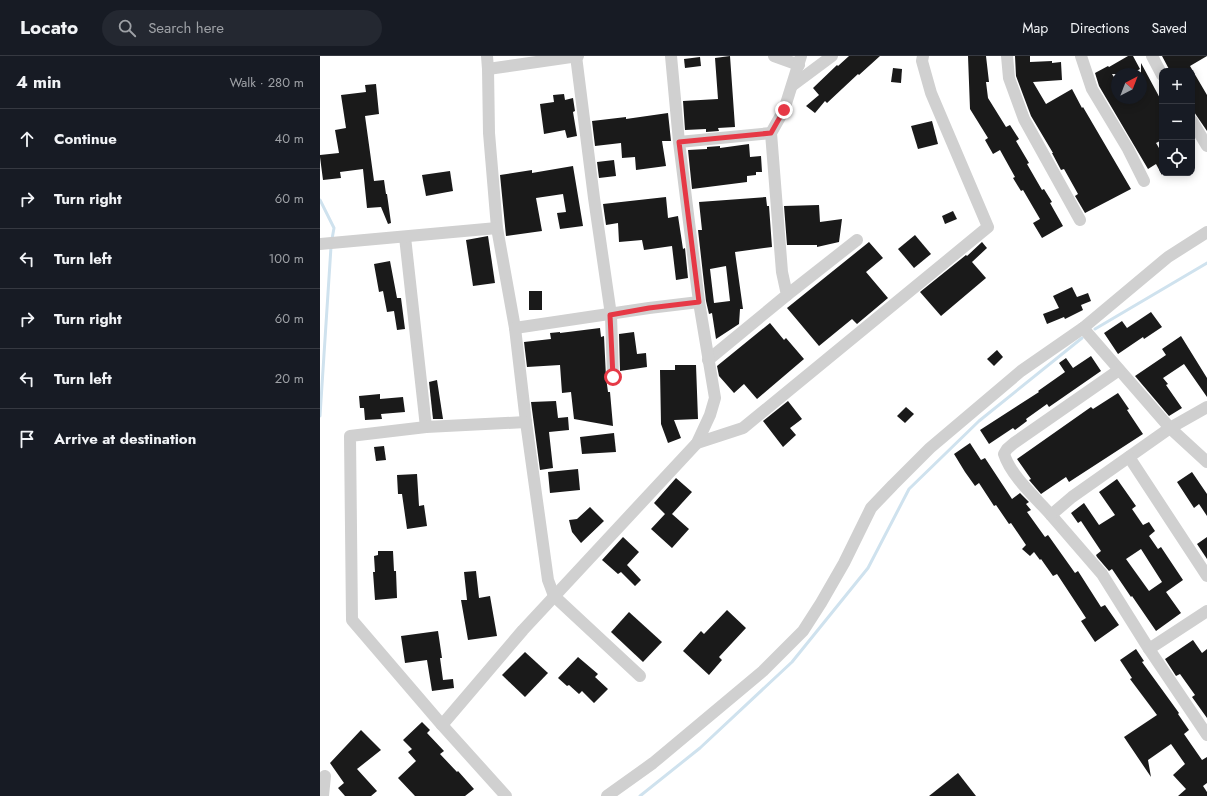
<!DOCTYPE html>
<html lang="en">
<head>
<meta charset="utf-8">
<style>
	:root { --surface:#171b24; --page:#242831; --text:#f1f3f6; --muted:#9ea1a6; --line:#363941 }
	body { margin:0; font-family:Jost,sans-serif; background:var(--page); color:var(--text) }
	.controls { position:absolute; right:12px; top:12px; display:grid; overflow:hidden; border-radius:8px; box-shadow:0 2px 10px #0003 }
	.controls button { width:36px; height:36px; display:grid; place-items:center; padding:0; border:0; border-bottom:1px solid var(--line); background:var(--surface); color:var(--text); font:20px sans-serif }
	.compass { position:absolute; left:791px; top:12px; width:36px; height:36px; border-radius:50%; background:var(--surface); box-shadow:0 2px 10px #0003; rotate:42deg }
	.stop { position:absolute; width:12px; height:12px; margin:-9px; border:3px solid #e63946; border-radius:50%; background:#fff }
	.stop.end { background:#e63946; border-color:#fff; box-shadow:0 1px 4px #0008 }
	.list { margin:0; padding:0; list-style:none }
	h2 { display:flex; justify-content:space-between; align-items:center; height:52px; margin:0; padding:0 16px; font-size:17px }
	h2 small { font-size:13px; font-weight:400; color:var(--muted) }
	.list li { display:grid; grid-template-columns:26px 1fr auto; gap:12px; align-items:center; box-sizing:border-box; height:60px; padding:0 16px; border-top:1px solid var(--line) }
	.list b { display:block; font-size:15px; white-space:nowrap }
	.list em { font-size:13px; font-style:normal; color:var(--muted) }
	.icon { flex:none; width:22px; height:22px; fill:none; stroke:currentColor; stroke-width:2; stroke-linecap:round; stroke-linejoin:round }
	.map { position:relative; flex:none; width:887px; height:740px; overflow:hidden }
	header { display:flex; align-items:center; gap:24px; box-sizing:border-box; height:56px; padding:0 20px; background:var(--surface); border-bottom:1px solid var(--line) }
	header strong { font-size:19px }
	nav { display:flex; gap:22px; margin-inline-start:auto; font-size:14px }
	.search { width:280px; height:36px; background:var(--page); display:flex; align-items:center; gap:10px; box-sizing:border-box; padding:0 14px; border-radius:22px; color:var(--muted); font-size:15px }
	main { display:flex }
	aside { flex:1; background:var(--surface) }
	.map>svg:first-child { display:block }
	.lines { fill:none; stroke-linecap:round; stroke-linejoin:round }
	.stream { stroke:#cfe2ee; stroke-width:3 }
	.building { fill:#1a1a1a; fill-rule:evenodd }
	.minor { stroke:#d0d0d0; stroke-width:12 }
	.route { stroke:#e63946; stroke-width:5 }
</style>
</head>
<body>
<header>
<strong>Locato</strong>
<div class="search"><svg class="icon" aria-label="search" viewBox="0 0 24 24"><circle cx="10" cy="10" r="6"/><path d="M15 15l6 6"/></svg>Search here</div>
<nav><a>Map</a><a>Directions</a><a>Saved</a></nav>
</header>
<main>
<aside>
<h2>4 min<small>Walk · 280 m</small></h2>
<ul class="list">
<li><svg class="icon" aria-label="ahead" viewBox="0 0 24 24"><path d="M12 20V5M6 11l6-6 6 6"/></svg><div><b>Continue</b></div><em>40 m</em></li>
<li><svg class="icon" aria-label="right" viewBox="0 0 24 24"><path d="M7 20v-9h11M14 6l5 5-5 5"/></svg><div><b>Turn right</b></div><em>60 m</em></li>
<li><svg class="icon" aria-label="left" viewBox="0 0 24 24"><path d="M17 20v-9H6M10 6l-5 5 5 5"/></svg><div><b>Turn left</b></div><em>100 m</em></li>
<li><svg class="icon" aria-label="right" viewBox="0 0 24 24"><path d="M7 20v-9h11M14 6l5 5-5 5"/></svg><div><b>Turn right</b></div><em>60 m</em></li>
<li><svg class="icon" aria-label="left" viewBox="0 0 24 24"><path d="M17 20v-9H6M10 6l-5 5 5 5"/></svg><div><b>Turn left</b></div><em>20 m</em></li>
<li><svg class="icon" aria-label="arrive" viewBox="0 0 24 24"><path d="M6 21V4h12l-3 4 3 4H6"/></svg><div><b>Arrive at destination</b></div></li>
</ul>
</aside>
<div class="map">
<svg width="887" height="740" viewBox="0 0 887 740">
	<rect width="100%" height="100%" fill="#fff"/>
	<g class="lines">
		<g class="stream">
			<polyline points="0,144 14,172 12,183"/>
			<polyline points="775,273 887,207"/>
			<polyline points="0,360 11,191"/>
			<polyline points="320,740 380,692 472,606 548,512 589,433 659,365 762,282"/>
		</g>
	</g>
	<g class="building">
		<polygon points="410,0 415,71 398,72 399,75 386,76 386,73 365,74 363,45 398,43 395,2"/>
		<polygon points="529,0 560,0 539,19 538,18 507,47 505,45 495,57 486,50 499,39 493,32 517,9 518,10"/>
		<polygon points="648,0 666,0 669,26 666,26 668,42 686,71 690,69 699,83 696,85 709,107 707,108 722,134 724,133 732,146 730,147 743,170 722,182 713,167 720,163 703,134 701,135 693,122 695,121 680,94 673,98 665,84 668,82 650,53"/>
		<polygon points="695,0 710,0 710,6 732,5 732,7 741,6 742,24 713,26 726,48 752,33 762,52 763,51 811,133 765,157 755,140 758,138 744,113 741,114 732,97 733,97 711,60 696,20"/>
		<polygon points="808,0 813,0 820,13 811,18 792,18 797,26 797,42 821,42 821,7 842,46 842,84 836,87 842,97 842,119 836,108 828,113 779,30 775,17 788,10 789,11"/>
		<polygon points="842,0 887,0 870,10 887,39 887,75 872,53 872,15 850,15"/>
		<polygon points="380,1 381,10 365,12 364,3"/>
		<polygon points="573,12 582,13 581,27 571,26"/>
		<polygon points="56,28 59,58 45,60 54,125 64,124 66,138 67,138 71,167 68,168 61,151 47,152 43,113 20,116 21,122 3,124 0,101 0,99 19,97 15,74 26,72 21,39 46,36 45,29"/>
		<polygon points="244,38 245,44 253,42 255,55 253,56 257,80 247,82 245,74 224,78 220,48 234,46 233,39"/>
		<polygon points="348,57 351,85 342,85 346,110 316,114 315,101 302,102 301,87 275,90 272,65 306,61 306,63"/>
		<polygon points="612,65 618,88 598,93 591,70"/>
		<polygon points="429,88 430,101 441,100 442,116 436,116 436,119 427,120 427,126 372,133 368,94 387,93 387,91 400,90 400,92"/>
		<polygon points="294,104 296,120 279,122 277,106"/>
		<polygon points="253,110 263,170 240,173 237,157 246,156 243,138 216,142 222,175 186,180 180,119 212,114 212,117"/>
		<polygon points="130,115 133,135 106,140 102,119"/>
		<polygon points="346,141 348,162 358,160 363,193 365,192 368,222 356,224 352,190 324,194 322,184 299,186 298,167 286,169 283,148"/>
		<path d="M 446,141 L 447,150 L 449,150 L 452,191 L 415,196 L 423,253 L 420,253 L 419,268 L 396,283 L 392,257 L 389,258 L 386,245 L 378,174 L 382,174 L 379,146 ZM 406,210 L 410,245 L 394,247 L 390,213 Z"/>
		<polygon points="499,149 500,166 522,163 519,186 497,191 497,189 467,189 464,150"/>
		<polygon points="633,155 637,163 625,168 622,160"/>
		<polygon points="595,179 611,198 594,212 578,193"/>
		<polygon points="168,180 175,227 153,230 146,184"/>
		<polygon points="549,186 563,202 546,216 568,242 537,268 532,263 499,290 467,252"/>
		<polygon points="662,186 667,192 652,206 666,222 621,260 600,236 646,199 647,200"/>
		<polygon points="70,205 77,242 81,242 85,273 77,274 74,255 67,256 63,235 59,236 54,208"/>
		<polygon points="752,231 757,241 768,237 771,245 761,249 763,254 745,263 744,261 727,268 723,258 739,252 733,240"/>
		<rect x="209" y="235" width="13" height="19"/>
		<polygon points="831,256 842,271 824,283 823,281 798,298 784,277 802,265 807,272"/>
		<polygon points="450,267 464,284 466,282 484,303 437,343 424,328 414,337 399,320 397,310"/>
		<polygon points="280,272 281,281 284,280 286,321 288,336 290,336 293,370 254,363 251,336 242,337 240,309 207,311 204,286 231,283 230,277 240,276 240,277"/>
		<polygon points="314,276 317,298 326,297 327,311 300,315 299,278"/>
		<polygon points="861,280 887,322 887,341 864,308 843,322 848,328 846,329 862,352 849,360 815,320 846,299 842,293"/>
		<polygon points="677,294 683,301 674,310 667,303"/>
		<polygon points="771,300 781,315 729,351 727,348 706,363 707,365 695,374 693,372 669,388 660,374 719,336 718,335 745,316 739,307 746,302 753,312"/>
		<polygon points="355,309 376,309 378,363 354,364 361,382 348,387 341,368 340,314 355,314"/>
		<polygon points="117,324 123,363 113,363 109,326"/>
		<polygon points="798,337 809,353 807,354 823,378 749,426 746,421 721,438 709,424 711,423 697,403 771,351 773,353"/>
		<polygon points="60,338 60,343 83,341 85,356 61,358 62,363 45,364 44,352 40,352 39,340"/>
		<polygon points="236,345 238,362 248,361 249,374 229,376 233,412 220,414 211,346"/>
		<polygon points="468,345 482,363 470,372 476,379 463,391 443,365"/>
		<polygon points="586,351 594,358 585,367 577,360"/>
		<polygon points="294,377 296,396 262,398 260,381"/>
		<polygon points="650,387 661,404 665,402 692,443 700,437 709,446 706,448 711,454 707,456 725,481 728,479 755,517 758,515 781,551 785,549 799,569 775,586 761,565 766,562 737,518 733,520 721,503 720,504 714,496 710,500 702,493 706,489 691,467 689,468 676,449 674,450 659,427 655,430 645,416 634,398"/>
		<polygon points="64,390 66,404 56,405 54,391"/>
		<polygon points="258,413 260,434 230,437 228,416"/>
		<polygon points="872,416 887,438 887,460 879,448 874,452 857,426"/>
		<polygon points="97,418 99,450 104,449 107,470 87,473 82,438 78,438 77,419"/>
		<polygon points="356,422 372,436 352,458 369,473 352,492 331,473 345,458 334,447"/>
		<path d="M 797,423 L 816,450 L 812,453 L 823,469 L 829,466 L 835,475 L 829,480 L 838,493 L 841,491 L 863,524 L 846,536 L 861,557 L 836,575 L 812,540 L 811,541 L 792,513 L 789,515 L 777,501 L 776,499 L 781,495 L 761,465 L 758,467 L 751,457 L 764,447 L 779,469 L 795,459 L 779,436 ZM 821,493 L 842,526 L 829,535 L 806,503 Z"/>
		<polygon points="270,451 284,465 261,487 252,476 249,464 257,463"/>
		<polygon points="303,481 319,496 307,509 321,524 315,530 301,516 298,518 282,504"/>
		<polygon points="887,481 887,503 877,488"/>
		<polygon points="58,495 73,495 74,515 76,515 77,542 55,544 53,516 55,516 54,500 58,499"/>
		<polygon points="156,515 159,542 170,540 177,580 148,584 141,544 147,544 144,516"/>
		<polygon points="407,554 426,572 399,601 402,604 389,619 363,595 381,575 384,578"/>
		<polygon points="309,556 342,586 323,606 291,576"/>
		<polygon points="118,575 122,602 120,602 123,624 133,623 134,632 112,635 107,604 85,607 81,580"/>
		<polygon points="873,584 882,597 887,593 887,662 872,641 875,639 860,618 856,620 845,603"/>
		<polygon points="816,593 824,605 822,606 859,657 858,658 869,674 864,678 882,704 887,701 887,727 883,730 887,736 887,740 858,740 866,733 853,719 865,708 851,688 828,704 831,721 804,681 837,659 810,623 812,622 800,604"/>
		<polygon points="205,596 228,617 205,641 182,619"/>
		<polygon points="258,601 278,618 275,621 288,633 274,647 262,635 259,638 249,629 247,630 238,622"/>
		<polygon points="102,666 110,674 107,677 124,695 120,698 137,716 138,715 154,733 145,740 95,740 78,722 96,705 88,696 92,693 83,684"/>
		<polygon points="41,674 61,694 37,713 57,735 51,740 25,740 18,732 24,727 10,707"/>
		<polygon points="638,717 656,740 609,740"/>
	</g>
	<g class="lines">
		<g class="minor">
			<polyline points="167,0 168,13 169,77 177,172 195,272 206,366 228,524 234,540 320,620"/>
			<polyline points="256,0 274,142 291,259 293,321"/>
			<polyline points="454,0 479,9"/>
			<polyline points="687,0 689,22 704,63 760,164"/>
			<polyline points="761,0 772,33 808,93 824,125"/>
			<polyline points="832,0 842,19"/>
			<polyline points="168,13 258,0"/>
			<polyline points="473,29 512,0"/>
			<polyline points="872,65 887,90"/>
			<polyline points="359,86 451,77"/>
			<polyline points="85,181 106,371"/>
			<polyline points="0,188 177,172"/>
			<polyline points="467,239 537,184"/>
			<polyline points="195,272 329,252 379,246"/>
			<polyline points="763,272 850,372 887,406"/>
			<polyline points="388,304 467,239 462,216 451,77 464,54 481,0"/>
			<polyline points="887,351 850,372 752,441 731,459 782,518 829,593 887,679"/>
			<polyline points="377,387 423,372 668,171 611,37 602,5 603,0"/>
			<polyline points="809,401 887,520"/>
			<path d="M 731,459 C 715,441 691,420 684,398 L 687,393 L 694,387 L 799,314"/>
			<polyline points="829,593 887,555"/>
			<polyline points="122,669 203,574 377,387 390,359 395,342 379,246 359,86 351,0"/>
			<polyline points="3,740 5,720"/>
			<polyline points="186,740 122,669 32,564 30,380 106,371 206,366"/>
			<polyline points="287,740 333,707 443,615 483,575 501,547 524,507 551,452 573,429 610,392 701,315 763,272 848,201 887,176"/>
		</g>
	</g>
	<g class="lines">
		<polyline class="route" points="293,321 290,259 329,252 379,246 359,86 451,77 464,54"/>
	</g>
</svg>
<div class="controls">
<button>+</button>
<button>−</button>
<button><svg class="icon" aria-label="locate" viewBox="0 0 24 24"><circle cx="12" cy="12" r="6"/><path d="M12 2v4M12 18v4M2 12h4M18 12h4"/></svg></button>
</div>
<svg class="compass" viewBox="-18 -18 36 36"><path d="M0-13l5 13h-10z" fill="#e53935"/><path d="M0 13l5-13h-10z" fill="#9ea1a6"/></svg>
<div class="stop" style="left:293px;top:321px"></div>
<div class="stop end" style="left:464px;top:54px"></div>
</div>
</main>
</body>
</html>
